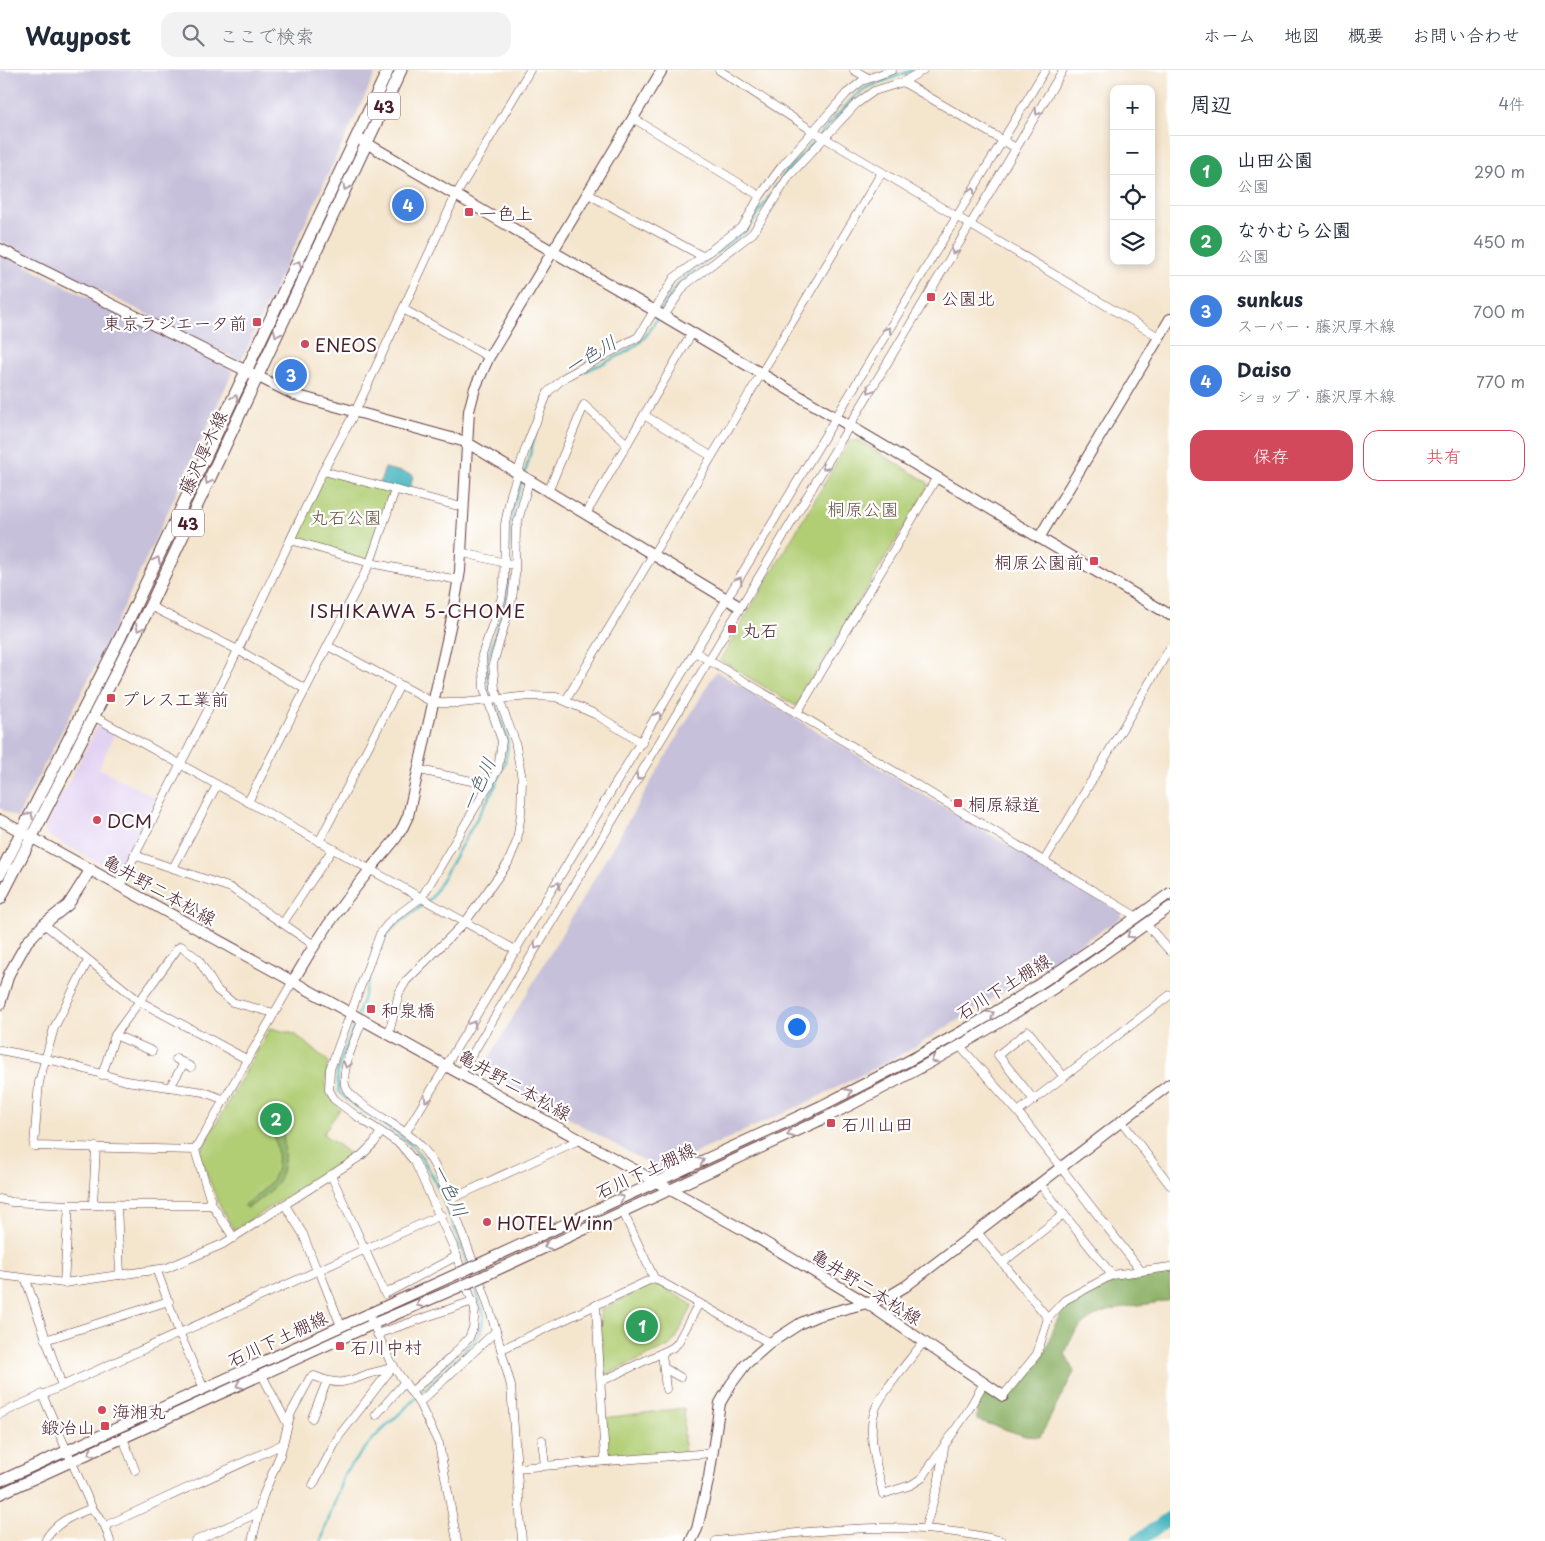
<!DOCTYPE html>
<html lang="ja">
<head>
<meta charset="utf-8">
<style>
	:root { --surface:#fff; --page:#f2f2f3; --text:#1f2937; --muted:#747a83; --line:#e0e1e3; --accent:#d1495b }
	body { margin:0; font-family:"Playpen Sans","Klee One",sans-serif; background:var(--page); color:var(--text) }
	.controls { position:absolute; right:15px; top:15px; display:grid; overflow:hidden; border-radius:10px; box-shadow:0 2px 8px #0003 }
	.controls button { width:45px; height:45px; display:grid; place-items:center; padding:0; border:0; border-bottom:1px solid var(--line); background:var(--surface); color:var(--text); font:25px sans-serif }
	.you { position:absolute; left:796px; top:956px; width:18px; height:18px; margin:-12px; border:4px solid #fff; border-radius:50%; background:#1a73e8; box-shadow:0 0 0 8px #1a73e833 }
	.badge { display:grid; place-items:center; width:32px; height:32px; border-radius:50%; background:var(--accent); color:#fff; font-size:16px; font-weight:700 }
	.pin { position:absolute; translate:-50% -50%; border:2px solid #fff; box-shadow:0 1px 5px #0006 }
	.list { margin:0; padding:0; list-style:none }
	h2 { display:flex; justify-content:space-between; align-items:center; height:65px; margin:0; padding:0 20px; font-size:21px }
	h2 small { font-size:16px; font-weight:400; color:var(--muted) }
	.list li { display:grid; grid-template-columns:32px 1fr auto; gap:15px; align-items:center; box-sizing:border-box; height:70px; padding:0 20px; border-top:1px solid var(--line) }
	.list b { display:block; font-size:19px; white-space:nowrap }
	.list p { margin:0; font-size:16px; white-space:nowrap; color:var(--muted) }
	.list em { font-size:16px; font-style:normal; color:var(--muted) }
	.actions { display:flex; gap:10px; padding:15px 20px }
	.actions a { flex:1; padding:11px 0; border:1px solid var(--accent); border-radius:15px; text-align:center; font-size:18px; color:var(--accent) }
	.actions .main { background:var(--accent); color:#fff }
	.icon { flex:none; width:28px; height:28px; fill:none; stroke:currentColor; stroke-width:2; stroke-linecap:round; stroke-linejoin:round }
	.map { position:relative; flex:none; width:1170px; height:1471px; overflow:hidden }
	header { display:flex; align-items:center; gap:30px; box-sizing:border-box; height:70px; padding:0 25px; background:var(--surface); border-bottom:1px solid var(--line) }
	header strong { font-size:24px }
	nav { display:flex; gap:28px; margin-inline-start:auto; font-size:18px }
	.search { width:350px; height:45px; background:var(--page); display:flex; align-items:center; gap:12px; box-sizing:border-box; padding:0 18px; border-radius:15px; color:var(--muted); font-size:19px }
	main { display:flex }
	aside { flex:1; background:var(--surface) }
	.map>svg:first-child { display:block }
	.built { fill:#e3d3f3 }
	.industrial { fill:#c6c0da }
	.green { fill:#b1ce75; stroke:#7e7650 }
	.forest { fill:#8cb166; stroke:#6b6848 }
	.water { fill:#46b5bf; stroke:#486a75 }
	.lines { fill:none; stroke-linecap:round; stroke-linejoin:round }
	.stream { stroke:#46b5bf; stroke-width:2.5 }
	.river { stroke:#46b5bf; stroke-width:14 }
	.street-casing { stroke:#643d43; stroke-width:9 }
	.secondary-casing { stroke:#643d43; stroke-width:12 }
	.primary-casing { stroke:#643d43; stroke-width:13 }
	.street { stroke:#fff; stroke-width:8 }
	.secondary { stroke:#fff; stroke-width:10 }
	.primary { stroke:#fff; stroke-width:11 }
	.secondary-bridge-casing { stroke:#643d43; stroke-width:12; stroke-linecap:butt }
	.secondary-bridge { stroke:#fff; stroke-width:10 }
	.oneway { stroke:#ae9aa0 }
	.poi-dot { fill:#d1495b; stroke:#fff; stroke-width:2 }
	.labels { text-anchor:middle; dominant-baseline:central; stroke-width:4.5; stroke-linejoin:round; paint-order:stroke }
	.shield { fill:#fff; stroke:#80626b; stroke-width:1 }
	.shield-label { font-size:16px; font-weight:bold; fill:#4a1f2b }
	.poi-label { font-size:18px; fill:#4a1f2b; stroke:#fff; text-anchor:start }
	.street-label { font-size:18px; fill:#4a1f2b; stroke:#fff }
	.park-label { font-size:18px; fill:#695441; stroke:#fff }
	.water-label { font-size:19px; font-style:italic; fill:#485b66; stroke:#fff }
	.neighbourhood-label { font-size:19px; letter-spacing:1px; fill:#4a1f2b; stroke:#fff }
</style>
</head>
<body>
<header>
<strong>Waypost</strong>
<div class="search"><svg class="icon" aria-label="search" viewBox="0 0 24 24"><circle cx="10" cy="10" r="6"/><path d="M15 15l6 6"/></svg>ここで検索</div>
<nav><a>ホーム</a><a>地図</a><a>概要</a><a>お問い合わせ</a></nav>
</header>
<main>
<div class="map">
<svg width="1170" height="1471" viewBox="0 0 1170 1471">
	<rect width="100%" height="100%" fill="#fff"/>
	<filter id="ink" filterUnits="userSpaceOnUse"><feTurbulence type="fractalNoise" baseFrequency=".02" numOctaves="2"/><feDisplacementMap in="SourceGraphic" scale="10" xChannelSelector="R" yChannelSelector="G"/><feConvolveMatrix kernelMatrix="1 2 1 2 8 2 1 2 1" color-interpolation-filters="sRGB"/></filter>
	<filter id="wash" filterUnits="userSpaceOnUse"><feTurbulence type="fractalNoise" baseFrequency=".0096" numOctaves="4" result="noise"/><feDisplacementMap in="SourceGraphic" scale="20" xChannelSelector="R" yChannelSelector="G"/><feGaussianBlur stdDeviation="1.12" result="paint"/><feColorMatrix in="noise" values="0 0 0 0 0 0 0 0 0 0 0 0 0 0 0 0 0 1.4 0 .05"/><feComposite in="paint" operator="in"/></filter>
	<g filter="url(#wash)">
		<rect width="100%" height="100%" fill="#f4e5cd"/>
		<polygon class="built" points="101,654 115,663 99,698 156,728 121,801 116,802 47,765 44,759 98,656"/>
		<g class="industrial">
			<polygon points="0,0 377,0 241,291 0,171"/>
			<polygon points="0,183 233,301 106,575 17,748 0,738"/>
			<polygon points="716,601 1122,843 1121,848 910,980 810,1031 663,1098 657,1098 482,1000"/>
		</g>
		<g class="green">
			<polygon points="858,370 927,412 929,416 796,636 720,590 849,372"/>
			<polygon points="323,401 395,420 370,493 291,470"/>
			<path d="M 270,958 L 295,964 L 328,991 C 325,1014 323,1021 340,1039 L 323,1064 L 353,1086 L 234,1160 L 218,1132 L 199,1084 Z"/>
			<polygon points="652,1213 663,1217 691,1234 692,1237 675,1270 669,1276 608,1304 604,1303 600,1241"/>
			<polygon points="684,1338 684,1385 605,1391 604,1348"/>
		</g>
		<g class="forest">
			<path d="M 282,1054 C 288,1096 286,1116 247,1138 L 244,1135 C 281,1108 282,1100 272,1056 Z"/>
			<path d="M 1170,1202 L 1170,1230 C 1138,1238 1098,1233 1075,1263 C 1070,1268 1068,1278 1065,1284 L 1074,1302 L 1040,1367 L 1025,1366 L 977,1350 L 977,1341 L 984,1325 L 1008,1327 C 1019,1314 1034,1300 1043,1286 C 1052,1269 1053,1248 1069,1235 C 1097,1211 1135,1207 1170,1202 Z"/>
		</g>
		<polygon class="water" points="385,398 413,405 409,424 379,416"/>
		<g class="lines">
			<g class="stream">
				<polyline points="660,242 670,225 682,210 748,159 785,103 855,26 866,18 913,0"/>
				<path d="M 525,403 C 532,380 538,342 554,324 C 577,297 618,294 643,269 C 649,263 653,255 658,247"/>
				<polyline points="493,627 487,601 487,591 506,530 513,438 523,408"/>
				<path d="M 358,944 C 366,923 376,875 390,861 C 403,848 419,840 432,827 L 496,715 L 505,692 L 508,677 L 507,667 L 495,632"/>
				<path d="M 356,949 L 337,1002 L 339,1022 C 360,1044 389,1055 411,1075 C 435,1097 457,1165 468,1197"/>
				<polyline points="321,1471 345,1402 374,1368 459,1287 480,1264 484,1245 474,1214"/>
			</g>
			<polyline class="river" points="1138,1471 1170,1448"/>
		</g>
	</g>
	<g filter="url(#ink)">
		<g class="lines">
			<defs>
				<g id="street">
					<polyline points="719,0 813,61 1159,267"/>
					<polyline points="854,0 868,8"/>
					<polyline points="903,12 1016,78"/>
					<polyline points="633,48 760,126"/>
					<polyline points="588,124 702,186"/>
					<polyline points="403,239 489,287"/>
					<polyline points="664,246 685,215 753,163 789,106 856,34 874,21 903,12 923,0"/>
					<polyline points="644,345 711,386"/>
					<polyline points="323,401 462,437"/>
					<polyline points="548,422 584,335 627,374"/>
					<polyline points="586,444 692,263"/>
					<polyline points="291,470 370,493 458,510"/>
					<polyline points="460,482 509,494"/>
					<polyline points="150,536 238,580 305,619"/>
					<polyline points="328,576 434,633 461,633 530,626 556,627 595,644 642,673"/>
					<polyline points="695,582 1137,847"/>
					<polyline points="566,630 882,102"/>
					<polyline points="797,643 937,407"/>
					<polyline points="95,647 517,881"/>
					<polyline points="420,700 490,715"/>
					<polyline points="248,732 370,493 395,420"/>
					<polyline points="319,772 400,615"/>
					<polyline points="134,785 231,818 314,875"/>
					<polyline points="1044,791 1170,578"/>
					<polyline points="173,798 217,715"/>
					<polyline points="120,815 238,580 323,401 355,342 456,125 530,0"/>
					<polyline points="283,853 332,780"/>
					<polyline points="44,854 139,931 248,990"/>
					<polyline points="1146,854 1170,881"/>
					<polyline points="88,891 54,958 39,1012 34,1076 195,1080"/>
					<path d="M 363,949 C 357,965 339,1001 346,1018 C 354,1035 402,1056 418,1073 C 435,1089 443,1115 452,1136 C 468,1177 484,1219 496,1261 L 419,1333"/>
					<polyline points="389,963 399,923 406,911 466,851 508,793 517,771 521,743 522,709 515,671 495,619 493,594 512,529 515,505 516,458 529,411"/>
					<polyline points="115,965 152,981"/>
					<polyline points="960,976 1018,1042 1141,1201"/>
					<polyline points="0,980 60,992 126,1011 204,1022 225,1030"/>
					<polyline points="176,989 191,997"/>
					<polyline points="461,1003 1063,0"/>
					<polyline points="102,1005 115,965 178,878 181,876 198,889 217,920 232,932 274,943"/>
					<polyline points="170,1017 184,993"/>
					<polyline points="1034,1030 998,985 1028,961 1064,1007"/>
					<polyline points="1018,1042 1170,925"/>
					<polyline points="1122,1052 1170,1115"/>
					<polyline points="406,1062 1045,0"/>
					<polyline points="331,1105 385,1224 457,1186"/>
					<polyline points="1040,1114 1112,1205"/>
					<polyline points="0,1129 11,1132 69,1135 212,1135"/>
					<polyline points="449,1130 581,1069"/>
					<polyline points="93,1134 96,1077"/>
					<polyline points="117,1134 120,1205"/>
					<polyline points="285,1135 303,1164 317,1201"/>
					<polyline points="623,1142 654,1208"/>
					<polyline points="977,1162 1048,1248"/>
					<polyline points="234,1168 212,1135 195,1080 293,911"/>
					<polyline points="1003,1192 1064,1144"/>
					<polyline points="319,1200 341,1256"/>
					<polyline points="157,1201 179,1262 204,1319"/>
					<polyline points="0,1205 64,1213 167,1198 223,1174 361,1086 374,1073 381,1062"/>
					<polyline points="26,1210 62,1316"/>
					<polyline points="64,1213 69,1135"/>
					<polyline points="596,1236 605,1391"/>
					<polyline points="368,1243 391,1293 419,1333 439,1374 457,1471"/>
					<polyline points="496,1261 511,1316 522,1471"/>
					<polyline points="377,1264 473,1231"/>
					<polyline points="45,1270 169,1231"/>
					<path d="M 924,1271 C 912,1288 881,1322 875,1340 C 866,1365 878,1399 883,1424 L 911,1415 L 922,1408 L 966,1344 L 984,1313"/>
					<polyline points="502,1279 654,1208 770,1273"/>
					<polyline points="662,1283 666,1319"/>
					<polyline points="664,1298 680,1307"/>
					<polyline points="262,1305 288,1355"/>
					<polyline points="602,1311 672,1278 677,1274 699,1233"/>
					<polyline points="411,1322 449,1289 469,1268 473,1258 475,1240 453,1176 415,1092 400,1074 355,1045 334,1029 329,1020 330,999 380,864 391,850 422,827 498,699 502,671 484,618 482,585 501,530 504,513 505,454 511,424 526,377 548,322 565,307 638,267 674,208 743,156 760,126 782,96 847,23 862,11 892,0"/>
					<polyline points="42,1324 92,1438 105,1456 110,1471"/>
					<polyline points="1003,1326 1037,1284 1048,1248 1065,1230 1112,1205 1170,1197"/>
					<polyline points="0,1344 441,1145"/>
					<polyline points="376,1345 404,1313"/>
					<polyline points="312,1348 327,1311"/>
					<polyline points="123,1368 135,1400"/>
					<polyline points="542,1370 545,1395"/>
					<polyline points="517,1398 712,1383"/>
					<polyline points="313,1415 339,1366 391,1299"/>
					<polyline points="105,1456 283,1374"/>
					<polyline points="925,1459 938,1415 944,1378"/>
					<path d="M 45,1471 C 55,1452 72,1446 92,1438"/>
					<polyline points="195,1471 258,1443"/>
					<path d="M 252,1471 L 263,1426 L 280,1385 L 291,1343 L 310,1308 L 314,1306 C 338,1316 345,1313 368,1304 C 378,1301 385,1301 394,1296"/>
					<path d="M 716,1471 C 811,1462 908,1447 1002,1471"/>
				</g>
				<g id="secondary">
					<polyline points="361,70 662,245 1170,545"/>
					<polyline points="0,179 295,325 466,372 740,537"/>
					<polyline points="1039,468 1170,249"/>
					<polyline points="0,750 749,1163 868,1234 1003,1326"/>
					<path d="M 293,911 C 315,872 340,836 368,802 C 384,781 398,771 408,746 L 452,548 L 460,501 L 469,341 L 475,318 L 489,287 L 662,0"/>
					<polyline points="0,934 9,904 27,872 44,854 68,835 91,799"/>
					<path d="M 481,1193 L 821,1036 C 873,1010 925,983 975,954 C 1042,915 1107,869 1170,823"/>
					<path d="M 486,1205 L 827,1047 C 912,1004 995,958 1074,905 C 1106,883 1138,860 1170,837"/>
					<polyline points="0,1411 459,1203"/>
					<polyline points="0,1424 373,1254 464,1215"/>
					<polyline points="691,1471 697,1459 709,1407 720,1333 731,1314 746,1294 770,1273 801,1253 817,1246 886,1228 906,1216 1170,1014"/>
				</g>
				<g id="primary">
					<polyline points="0,804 120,568 388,0"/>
					<polyline points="0,829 150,536 401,0"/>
				</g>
			</defs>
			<use href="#street" class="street-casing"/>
			<use href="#secondary" class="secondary-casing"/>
			<use href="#primary" class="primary-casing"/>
			<use href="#street" class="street"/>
			<use href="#secondary" class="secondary"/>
			<use href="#primary" class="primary"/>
			<defs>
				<g id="secondary-bridge">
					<polyline points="459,1203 481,1193"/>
					<polyline points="464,1215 486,1205"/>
				</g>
			</defs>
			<use href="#secondary-bridge" class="secondary-bridge-casing"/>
			<use href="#secondary-bridge" class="secondary-bridge"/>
		</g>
		<defs><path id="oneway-chevron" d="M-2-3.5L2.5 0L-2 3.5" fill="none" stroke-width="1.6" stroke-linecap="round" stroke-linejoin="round" transform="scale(1.25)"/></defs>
		<g class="oneway">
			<use href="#oneway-chevron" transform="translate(1038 42) rotate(121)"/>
			<use href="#oneway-chevron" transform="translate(346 117) rotate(115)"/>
			<use href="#oneway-chevron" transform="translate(972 121) rotate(-59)"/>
			<use href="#oneway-chevron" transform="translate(954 181) rotate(121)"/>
			<use href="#oneway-chevron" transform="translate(298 194) rotate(-65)"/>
			<use href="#oneway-chevron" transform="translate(888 260) rotate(-59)"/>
			<use href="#oneway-chevron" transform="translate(277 264) rotate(115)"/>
			<use href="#oneway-chevron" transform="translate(870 320) rotate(121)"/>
			<use href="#oneway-chevron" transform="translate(235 328) rotate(-64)"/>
			<use href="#oneway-chevron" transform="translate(825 397) rotate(121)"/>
			<use href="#oneway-chevron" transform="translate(208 411) rotate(115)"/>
			<use href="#oneway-chevron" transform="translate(157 490) rotate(-64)"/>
			<use href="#oneway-chevron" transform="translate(739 510) rotate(-59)"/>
			<use href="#oneway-chevron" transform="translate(139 558) rotate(116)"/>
			<use href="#oneway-chevron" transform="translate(658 645) rotate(-60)"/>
			<use href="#oneway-chevron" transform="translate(639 707) rotate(121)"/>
			<use href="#oneway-chevron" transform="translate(30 745) rotate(-63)"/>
			<use href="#oneway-chevron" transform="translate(557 815) rotate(-59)"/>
			<use href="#oneway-chevron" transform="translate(1130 865) rotate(145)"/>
			<use href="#oneway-chevron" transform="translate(537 876) rotate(121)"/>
			<use href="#oneway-chevron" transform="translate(991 944) rotate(-33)"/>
			<use href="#oneway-chevron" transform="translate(473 954) rotate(-59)"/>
			<use href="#oneway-chevron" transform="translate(934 990) rotate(151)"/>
			<use href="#oneway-chevron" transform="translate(347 995) rotate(106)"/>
			<use href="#oneway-chevron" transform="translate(849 1022) rotate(-27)"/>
			<use href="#oneway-chevron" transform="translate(427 1029) rotate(121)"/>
			<use href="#oneway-chevron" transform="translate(790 1064) rotate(155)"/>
			<use href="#oneway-chevron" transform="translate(701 1091) rotate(-25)"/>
			<use href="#oneway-chevron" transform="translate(621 1128) rotate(-25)"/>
			<use href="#oneway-chevron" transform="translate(547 1176) rotate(155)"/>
			<use href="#oneway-chevron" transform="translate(419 1234) rotate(157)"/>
			<use href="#oneway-chevron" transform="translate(239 1315) rotate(156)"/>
			<use href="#oneway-chevron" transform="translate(91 1383) rotate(155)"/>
		</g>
	</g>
	<g class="poi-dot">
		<rect x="464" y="137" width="10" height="10" rx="2.5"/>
		<rect x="926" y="222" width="10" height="10" rx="2.5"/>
		<rect x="252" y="247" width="10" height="10" rx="2.5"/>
		<circle cx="305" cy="274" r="5"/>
		<rect x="1089" y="486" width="10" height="10" rx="2.5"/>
		<rect x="727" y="554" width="10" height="10" rx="2.5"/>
		<rect x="106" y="623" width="10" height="10" rx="2.5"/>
		<rect x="953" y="728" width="10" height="10" rx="2.5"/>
		<circle cx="97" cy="750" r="5"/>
		<rect x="366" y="934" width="10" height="10" rx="2.5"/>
		<rect x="826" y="1048" width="10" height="10" rx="2.5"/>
		<circle cx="487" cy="1152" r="5"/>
		<rect x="335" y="1271" width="10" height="10" rx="2.5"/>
		<circle cx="102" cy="1340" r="5"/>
		<rect x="100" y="1351" width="10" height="10" rx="2.5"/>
	</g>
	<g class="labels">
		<g class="shield">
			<rect x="368" y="22.5" width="32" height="27" rx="4"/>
			<rect x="172" y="439.5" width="32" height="27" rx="4"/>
		</g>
		<g class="shield-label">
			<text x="384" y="36">43</text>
			<text x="188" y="453">43</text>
		</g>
		<g class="poi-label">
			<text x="479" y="142">一色上</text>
			<text x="941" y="227">公園北</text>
			<text x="247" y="252" text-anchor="end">東京ラジエータ前</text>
			<text x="315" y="274">ENEOS</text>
			<text x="1084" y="491" text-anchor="end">桐原公園前</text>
			<text x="742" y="559">丸石</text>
			<text x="121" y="628">プレス工業前</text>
			<text x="968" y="733">桐原緑道</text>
			<text x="107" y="750">DCM</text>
			<text x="381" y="939">和泉橋</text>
			<text x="841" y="1053">石川山田</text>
			<text x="497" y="1152">HOTEL W inn</text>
			<text x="350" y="1276">石川中村</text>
			<text x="112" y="1340">海湘丸</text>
			<text x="95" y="1356" text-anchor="end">鍛冶山</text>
		</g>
		<g class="street-label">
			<text transform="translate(202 382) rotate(-65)">藤沢厚木線</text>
			<text transform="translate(160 819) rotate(29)">亀井野二本松線</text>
			<text transform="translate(1003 916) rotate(-32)">石川下土棚線</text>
			<text transform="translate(515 1014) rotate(29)">亀井野二本松線</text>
			<text transform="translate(645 1100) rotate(-25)">石川下土棚線</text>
			<text transform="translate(867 1216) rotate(32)">亀井野二本松線</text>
			<text transform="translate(277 1268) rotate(-25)">石川下土棚線</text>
		</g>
		<g class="park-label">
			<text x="863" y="438">桐原公園</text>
			<text x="346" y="446">丸石公園</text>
		</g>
		<g class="water-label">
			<text transform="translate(590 284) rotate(-31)">一色川</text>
			<text transform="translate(477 714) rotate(-65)">一色川</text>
			<text transform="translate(451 1120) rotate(65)">一色川</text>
		</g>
		<g class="neighbourhood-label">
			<text x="418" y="540">ISHIKAWA 5-CHOME</text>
		</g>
	</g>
</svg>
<div class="controls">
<button>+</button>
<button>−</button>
<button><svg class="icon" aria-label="locate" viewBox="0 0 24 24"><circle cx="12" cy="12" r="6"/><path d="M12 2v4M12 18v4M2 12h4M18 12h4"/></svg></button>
<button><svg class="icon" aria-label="layers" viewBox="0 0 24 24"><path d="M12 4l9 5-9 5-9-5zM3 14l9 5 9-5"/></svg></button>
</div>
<div class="you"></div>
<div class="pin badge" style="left:642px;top:1256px;background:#2e9e5b">1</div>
<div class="pin badge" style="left:276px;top:1049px;background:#2e9e5b">2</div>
<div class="pin badge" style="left:291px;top:305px;background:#3f7fe0">3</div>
<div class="pin badge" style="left:408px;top:135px;background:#3f7fe0">4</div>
</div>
<aside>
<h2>周辺<small>4件</small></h2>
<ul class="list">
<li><span class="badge" style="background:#2e9e5b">1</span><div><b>山田公園</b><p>公園</p></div><em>290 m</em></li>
<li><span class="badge" style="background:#2e9e5b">2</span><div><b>なかむら公園</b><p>公園</p></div><em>450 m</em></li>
<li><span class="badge" style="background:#3f7fe0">3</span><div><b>sunkus</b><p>スーパー · 藤沢厚木線</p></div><em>700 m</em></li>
<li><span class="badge" style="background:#3f7fe0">4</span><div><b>Daiso</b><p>ショップ · 藤沢厚木線</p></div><em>770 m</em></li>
</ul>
<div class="actions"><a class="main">保存</a><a>共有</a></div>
</aside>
</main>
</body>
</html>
